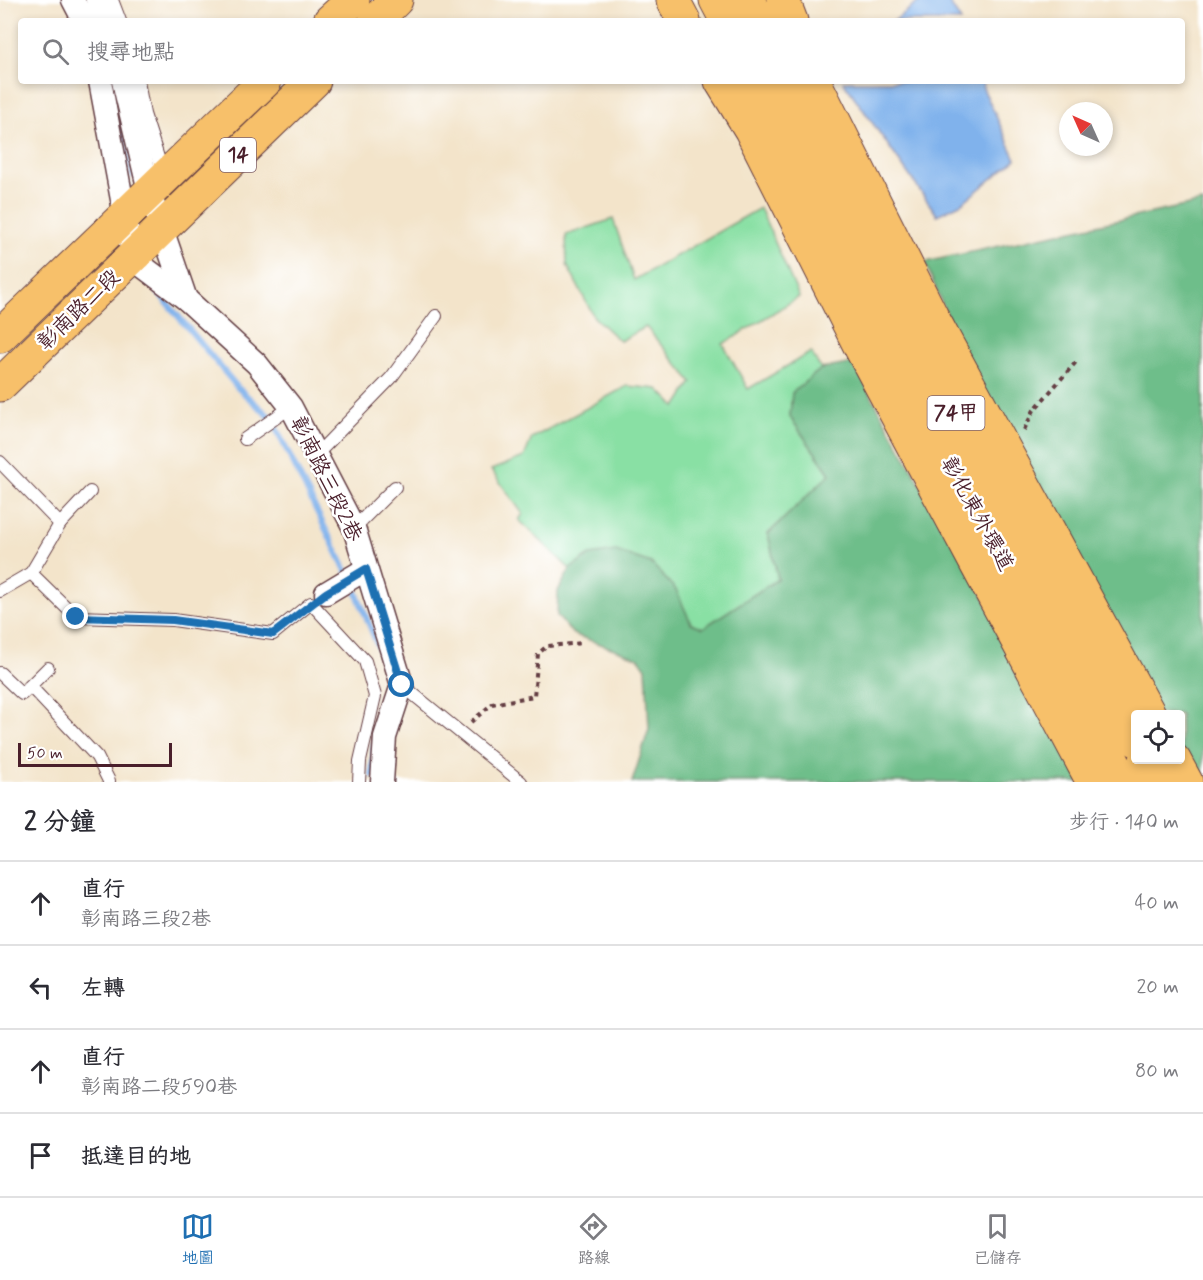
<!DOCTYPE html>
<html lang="zh-TW">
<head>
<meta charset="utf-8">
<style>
	:root { --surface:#fff; --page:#f2f2f3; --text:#2b2b33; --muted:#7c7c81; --line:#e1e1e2; --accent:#1f6fb2 }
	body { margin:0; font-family:Mynerve,"LXGW WenKai TC",sans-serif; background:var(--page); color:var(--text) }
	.controls { position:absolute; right:18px; bottom:18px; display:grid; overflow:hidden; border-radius:6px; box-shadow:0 3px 9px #0003 }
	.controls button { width:54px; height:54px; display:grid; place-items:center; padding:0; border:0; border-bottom:2px solid var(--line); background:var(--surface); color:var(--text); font:30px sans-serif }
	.compass { position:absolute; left:1059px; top:102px; width:54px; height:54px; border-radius:50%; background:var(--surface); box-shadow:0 3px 9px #0003; rotate:315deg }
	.scale { position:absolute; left:18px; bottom:15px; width:154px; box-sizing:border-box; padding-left:6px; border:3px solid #4a1f2b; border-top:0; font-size:16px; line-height:21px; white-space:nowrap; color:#4a1f2b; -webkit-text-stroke:4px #fff; paint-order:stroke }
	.stop { position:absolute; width:18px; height:18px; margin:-14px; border:4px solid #1f6fb2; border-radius:50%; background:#fff }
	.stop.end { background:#1f6fb2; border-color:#fff; box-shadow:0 2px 6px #0008 }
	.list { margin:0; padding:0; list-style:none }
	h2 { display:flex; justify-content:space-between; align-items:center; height:78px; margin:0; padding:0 24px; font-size:26px }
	h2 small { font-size:20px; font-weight:400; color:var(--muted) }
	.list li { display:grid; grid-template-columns:39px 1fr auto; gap:18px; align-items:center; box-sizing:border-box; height:84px; padding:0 24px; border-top:2px solid var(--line) }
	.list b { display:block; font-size:22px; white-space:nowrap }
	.list p { margin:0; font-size:20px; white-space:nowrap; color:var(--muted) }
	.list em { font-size:20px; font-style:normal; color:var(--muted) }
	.icon { flex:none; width:33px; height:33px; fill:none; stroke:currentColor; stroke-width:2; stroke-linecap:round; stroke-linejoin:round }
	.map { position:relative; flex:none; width:1203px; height:782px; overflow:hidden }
	.search { position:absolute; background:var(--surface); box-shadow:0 3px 9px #0003; left:18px; right:18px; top:18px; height:66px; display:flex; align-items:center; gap:15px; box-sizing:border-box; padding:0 21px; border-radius:6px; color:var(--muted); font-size:22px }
	.sheet { height:414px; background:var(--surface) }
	nav { display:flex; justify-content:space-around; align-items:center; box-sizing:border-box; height:84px; border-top:2px solid var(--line); background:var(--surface); font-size:16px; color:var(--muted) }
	nav a { display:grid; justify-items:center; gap:3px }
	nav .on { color:var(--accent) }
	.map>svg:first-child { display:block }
	.green { fill:#89e0a4; stroke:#6a8068; stroke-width:1.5 }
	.forest { fill:#6ebe8a; stroke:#5c6e5a; stroke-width:1.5 }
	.water { fill:#80b2ec; stroke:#65688c; stroke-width:1.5 }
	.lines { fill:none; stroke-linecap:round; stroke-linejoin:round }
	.stream { stroke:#80b2ec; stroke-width:6 }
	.lane-casing { stroke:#633d43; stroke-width:14 }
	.street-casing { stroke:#633d43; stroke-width:25 }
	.primary-casing { stroke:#633d43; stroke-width:35 }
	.path { stroke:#633d43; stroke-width:4; stroke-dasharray:4.5 4.5; stroke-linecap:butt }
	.lane { stroke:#fff; stroke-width:12 }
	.street { stroke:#fff; stroke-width:22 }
	.primary { stroke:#f7c06b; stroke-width:33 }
	.route { stroke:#1f6fb2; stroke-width:8 }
	.labels { text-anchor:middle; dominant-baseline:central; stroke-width:5; stroke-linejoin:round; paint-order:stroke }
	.shield { fill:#fff; stroke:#80626b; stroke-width:1.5 }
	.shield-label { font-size:20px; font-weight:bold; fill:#4a1f2b }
	.street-label { font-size:21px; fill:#4a1f2b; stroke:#fff }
</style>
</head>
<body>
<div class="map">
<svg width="1203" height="782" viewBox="0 0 1203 782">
	<rect width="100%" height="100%" fill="#fff"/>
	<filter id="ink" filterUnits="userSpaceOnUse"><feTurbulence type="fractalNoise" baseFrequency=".0167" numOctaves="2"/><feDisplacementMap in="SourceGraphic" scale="12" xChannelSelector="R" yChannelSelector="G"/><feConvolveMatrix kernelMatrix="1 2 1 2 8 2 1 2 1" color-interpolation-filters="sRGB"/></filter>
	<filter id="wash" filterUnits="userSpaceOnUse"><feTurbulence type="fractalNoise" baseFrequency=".008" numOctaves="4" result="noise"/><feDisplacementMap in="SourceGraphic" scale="24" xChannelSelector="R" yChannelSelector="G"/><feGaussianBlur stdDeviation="1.35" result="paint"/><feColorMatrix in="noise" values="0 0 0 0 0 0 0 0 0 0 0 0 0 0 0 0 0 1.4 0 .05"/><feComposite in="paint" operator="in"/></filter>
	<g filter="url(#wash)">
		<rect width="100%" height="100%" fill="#f3e4ca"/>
		<polygon class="green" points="760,208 799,297 723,344 748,389 811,352 821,369 792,393 790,417 830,474 768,534 778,579 703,628 691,624 676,590 590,555 570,569 519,520 523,514 491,470 524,457 532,438 627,386 658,389 676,407 692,382 646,327 620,341 594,317 567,265 566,235 613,219 634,280"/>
		<g class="forest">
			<polygon points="1203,202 1203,782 1196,782 1181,757 1180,714 1154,714 988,416 925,262"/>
			<polygon points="853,363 1087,782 632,782 649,729 646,668 639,658 573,634 557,616 558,591 570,569 590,555 616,551 651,563 676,590 691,623 703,628 778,579 768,534 830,474 790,417 792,393 821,369"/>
		</g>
		<g class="water">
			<polygon points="921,0 948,0 961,21 894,21"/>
			<polygon points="843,81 983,81 983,88 1016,159 962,203 937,215"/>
		</g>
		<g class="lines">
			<g class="stream">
				<polyline points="114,97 132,175"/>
				<polyline points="158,292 238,388 271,418 355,589 383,659"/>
				<polyline points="381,716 389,674"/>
				<polyline points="372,775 374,744"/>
			</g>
		</g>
	</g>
	<g filter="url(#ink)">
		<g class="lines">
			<defs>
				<g id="lane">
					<polyline points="112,0 120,21"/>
					<polyline points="138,81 144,114 164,176"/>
					<polyline points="245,439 291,407"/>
					<polyline points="315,456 391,378 436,316"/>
					<polyline points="0,462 60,524 31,573 76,617 173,620 273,634 311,603 365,661 375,696 360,761 359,782"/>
					<polyline points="60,524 90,492"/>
					<polyline points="354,528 395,487"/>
					<polyline points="0,591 31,573"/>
					<polyline points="0,673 22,694 48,668"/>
					<polyline points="402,685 521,782"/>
					<polyline points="30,686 97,757 109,781"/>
				</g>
				<g id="street">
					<polyline points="73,0 84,21"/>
					<polyline points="97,0 104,21"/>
					<polyline points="100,81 133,259 186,299 257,364 291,407 354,528 402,685 385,737 382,782"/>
					<polyline points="123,81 149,191 186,299"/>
					<polyline points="326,593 366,569"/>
				</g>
				<g id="primary">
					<polyline points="673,0 684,21"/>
					<polyline points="716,0 727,21"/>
					<polyline points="748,0 758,21"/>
					<polyline points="783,0 791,21"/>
					<polyline points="330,21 353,0"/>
					<polyline points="375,21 396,0"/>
					<polyline points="721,81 751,130 863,352 1093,782"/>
					<polyline points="756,81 885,343 1124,782"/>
					<polyline points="788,81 910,328 1136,740"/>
					<polyline points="814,81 932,317 1149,714"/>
					<polyline points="0,336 265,81"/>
					<polyline points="0,385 314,81"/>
					<polyline points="1146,760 1159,782"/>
					<polyline points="1174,760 1186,782"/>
				</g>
			</defs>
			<use href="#lane" class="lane-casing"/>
			<use href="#street" class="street-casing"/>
			<use href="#primary" class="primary-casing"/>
			<g class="path">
				<polyline points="1024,430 1034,410 1076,362"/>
				<polyline points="471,722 492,704 534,696 538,654 547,646 584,643"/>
			</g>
			<use href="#lane" class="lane"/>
			<use href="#street" class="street"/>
			<use href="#primary" class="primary"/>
		</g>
	</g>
	<g class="lines" filter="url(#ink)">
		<polyline class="route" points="76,617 173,620 273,634 326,593 366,569 402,685"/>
	</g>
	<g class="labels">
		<g class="shield">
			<rect x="220" y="138" width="36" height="34" rx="4.5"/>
			<rect x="927.5" y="396" width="57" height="34" rx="4.5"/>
		</g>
		<g class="shield-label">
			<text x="238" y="155">14</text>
			<text x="956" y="413">74甲</text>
		</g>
		<g class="street-label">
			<text transform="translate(79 310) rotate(-44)">彰南路二段</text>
			<text transform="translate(326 479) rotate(64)">彰南路三段2巷</text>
			<text transform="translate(977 514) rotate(61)">彰化東外環道</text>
		</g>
	</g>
</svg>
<div class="controls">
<button><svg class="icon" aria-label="locate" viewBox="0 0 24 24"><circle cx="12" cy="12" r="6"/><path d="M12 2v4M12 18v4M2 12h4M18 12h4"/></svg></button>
</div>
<svg class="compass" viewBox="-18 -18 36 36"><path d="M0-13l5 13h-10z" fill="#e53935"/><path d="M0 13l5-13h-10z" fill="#7c7c81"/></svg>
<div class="scale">50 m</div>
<div class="stop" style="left:402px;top:685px"></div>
<div class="stop end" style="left:76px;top:617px"></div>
<div class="search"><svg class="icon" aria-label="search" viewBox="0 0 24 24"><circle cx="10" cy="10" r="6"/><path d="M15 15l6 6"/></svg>搜尋地點</div>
</div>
<section class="sheet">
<h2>2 分鐘<small>步行 · 140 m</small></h2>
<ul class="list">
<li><svg class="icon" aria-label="ahead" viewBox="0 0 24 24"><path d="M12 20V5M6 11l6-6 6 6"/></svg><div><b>直行</b><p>彰南路三段2巷</p></div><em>40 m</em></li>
<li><svg class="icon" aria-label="left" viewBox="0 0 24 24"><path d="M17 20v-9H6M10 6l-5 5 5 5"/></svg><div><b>左轉</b></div><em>20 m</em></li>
<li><svg class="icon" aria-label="ahead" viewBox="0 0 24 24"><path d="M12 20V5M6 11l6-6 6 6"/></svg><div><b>直行</b><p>彰南路二段590巷</p></div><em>80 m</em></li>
<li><svg class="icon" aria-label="arrive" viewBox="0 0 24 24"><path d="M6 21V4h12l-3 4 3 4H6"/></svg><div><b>抵達目的地</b></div></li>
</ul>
</section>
<nav>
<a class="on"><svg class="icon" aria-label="map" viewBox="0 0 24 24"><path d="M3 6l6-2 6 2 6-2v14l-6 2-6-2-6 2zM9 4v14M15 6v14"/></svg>地圖</a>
<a><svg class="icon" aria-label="directions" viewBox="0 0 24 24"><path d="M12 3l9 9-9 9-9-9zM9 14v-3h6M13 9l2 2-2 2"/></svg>路線</a>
<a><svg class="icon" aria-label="saved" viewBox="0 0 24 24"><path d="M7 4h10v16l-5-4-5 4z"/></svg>已儲存</a>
</nav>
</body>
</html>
